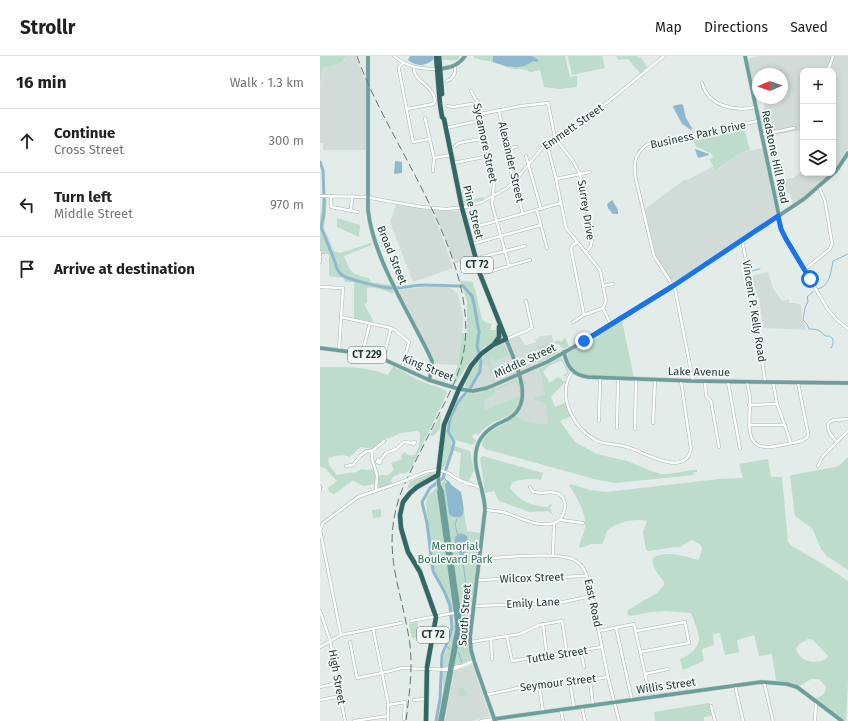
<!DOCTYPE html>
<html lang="en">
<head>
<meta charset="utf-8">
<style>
	:root { --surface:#fff; --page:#f2f2f2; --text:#202124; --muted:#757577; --line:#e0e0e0 }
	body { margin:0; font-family:"Fira Sans",sans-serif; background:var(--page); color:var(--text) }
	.controls { position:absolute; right:12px; top:12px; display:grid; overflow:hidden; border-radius:8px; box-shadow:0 2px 6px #0003 }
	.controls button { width:36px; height:36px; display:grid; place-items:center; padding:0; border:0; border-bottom:1px solid var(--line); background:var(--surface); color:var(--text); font:20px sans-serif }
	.compass { position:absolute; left:432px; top:12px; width:36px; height:36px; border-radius:50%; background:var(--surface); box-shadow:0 2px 6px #0003; rotate:268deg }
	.stop { position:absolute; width:12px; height:12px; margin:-9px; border:3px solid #1a73e8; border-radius:50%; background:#fff }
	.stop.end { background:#1a73e8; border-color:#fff; box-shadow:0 1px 4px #0008 }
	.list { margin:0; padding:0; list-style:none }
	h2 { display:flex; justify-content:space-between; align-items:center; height:52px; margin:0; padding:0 16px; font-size:17px }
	h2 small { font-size:13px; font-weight:400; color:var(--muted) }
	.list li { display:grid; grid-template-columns:26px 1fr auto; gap:12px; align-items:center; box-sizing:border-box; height:64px; padding:0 16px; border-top:1px solid var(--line) }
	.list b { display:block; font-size:15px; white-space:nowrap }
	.list p { margin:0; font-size:13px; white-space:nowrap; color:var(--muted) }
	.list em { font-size:13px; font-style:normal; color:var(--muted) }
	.icon { flex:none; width:22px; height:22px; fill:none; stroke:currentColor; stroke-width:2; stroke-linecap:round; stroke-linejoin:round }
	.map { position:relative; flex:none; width:528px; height:665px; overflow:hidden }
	header { display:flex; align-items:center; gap:24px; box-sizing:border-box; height:56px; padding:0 20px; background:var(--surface); border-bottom:1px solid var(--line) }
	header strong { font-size:19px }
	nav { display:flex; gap:22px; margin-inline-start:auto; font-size:14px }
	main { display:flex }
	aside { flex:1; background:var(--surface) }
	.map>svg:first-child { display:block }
	.built { fill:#d1dcd9 }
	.green { fill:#bddccb; fill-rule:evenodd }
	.water { fill:#8eb8ce }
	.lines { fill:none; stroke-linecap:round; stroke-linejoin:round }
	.stream { stroke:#8eb8ce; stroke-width:1 }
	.river { stroke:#8eb8ce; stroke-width:3 }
	.minor-casing { stroke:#a6b4b1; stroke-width:3.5 }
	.major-casing { stroke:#c1c8c8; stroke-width:4.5 }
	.highway-casing { stroke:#c1c8c8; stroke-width:5.5 }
	.minor { stroke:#fff; stroke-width:2.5 }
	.major { stroke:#6a9f9b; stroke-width:3.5 }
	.highway { stroke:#316765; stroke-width:4.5 }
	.rail { stroke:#5e7775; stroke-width:1; stroke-dasharray:8 4; stroke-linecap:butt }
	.minor-bridge-casing { stroke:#a6b4b1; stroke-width:3.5; stroke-linecap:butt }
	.minor-bridge { stroke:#fff; stroke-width:2.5 }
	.route { stroke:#1a73e8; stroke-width:5 }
	.labels { text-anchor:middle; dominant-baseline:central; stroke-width:3.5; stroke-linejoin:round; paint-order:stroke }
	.shield { fill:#f3f8f7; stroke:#617473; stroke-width:1 }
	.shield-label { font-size:10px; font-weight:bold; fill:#233c3a }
	.street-label { font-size:11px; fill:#233c3a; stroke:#f3f8f7 }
	.park-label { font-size:11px; fill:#307155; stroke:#f3f8f7 }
</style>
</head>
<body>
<header>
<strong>Strollr</strong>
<nav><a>Map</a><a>Directions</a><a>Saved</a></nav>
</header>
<main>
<aside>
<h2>16 min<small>Walk · 1.3 km</small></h2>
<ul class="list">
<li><svg class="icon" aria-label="ahead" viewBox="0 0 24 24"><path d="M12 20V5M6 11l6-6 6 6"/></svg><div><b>Continue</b><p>Cross Street</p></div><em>300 m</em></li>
<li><svg class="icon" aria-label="left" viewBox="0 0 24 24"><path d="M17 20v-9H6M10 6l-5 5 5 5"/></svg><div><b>Turn left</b><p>Middle Street</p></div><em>970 m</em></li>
<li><svg class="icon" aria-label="arrive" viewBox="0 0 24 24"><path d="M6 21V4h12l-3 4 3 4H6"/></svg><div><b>Arrive at destination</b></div></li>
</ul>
</aside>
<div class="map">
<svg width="528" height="665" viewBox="0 0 528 665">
	<rect width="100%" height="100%" fill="#e3ece9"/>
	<g class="built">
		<polygon points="26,0 36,0 46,27 46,94 3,94 3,87 0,87 0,30 2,12 18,9 25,4"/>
		<polygon points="439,0 528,0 528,93 517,111 513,115 513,15 483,15 483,74 443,81 438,55 445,53 442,42 462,42 462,18 438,18 438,34 434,35 427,3"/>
		<polygon points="443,92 456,158 357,224 354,225 351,224 339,206 335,197 325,153 364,124 369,123 394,110 397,114 420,97"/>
		<polygon points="483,114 483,117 511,117 484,141 473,149 470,137 456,140 453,125 473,122"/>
		<polygon points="76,148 111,154 120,175 133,212 93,226 70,166"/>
		<polygon points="112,154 139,155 149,186 154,207 135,207 121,172"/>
		<polygon points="448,216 453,232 462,245 469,243 469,247 476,247 481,249 482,263 485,269 485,274 470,273 443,272 439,241 436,241 432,220"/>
		<polygon points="111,230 126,231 134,234 138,238 143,261 142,280 138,309 115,308 79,234"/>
		<polygon points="199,279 205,289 207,289 216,286 215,283 219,282 219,280 232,279 236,298 220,307 228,347 229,371 200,366 198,363 181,361 164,363 145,343 161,315 163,300 181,287"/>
		<polygon points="151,609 153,609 170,661 151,665 125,665 134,615"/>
	</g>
	<g class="green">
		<path d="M 0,0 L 26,0 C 23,10 11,10 2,12 L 0,28 Z"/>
		<path d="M 121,0 L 140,0 L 137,4 C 132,5 128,3 122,4 Z"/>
		<polygon points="154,0 245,0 250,21 257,20 257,31 239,33 224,31 220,14 211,16 201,13 192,13 170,5 161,4 154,2"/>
		<polygon points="248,0 282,0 285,12 252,19"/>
		<polygon points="296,0 317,0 318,2 321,1 327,11 320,17 308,3 298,4"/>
		<polygon points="424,72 430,94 420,97 396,114 389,103 393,102 392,98 377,91 373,85 373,83"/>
		<polygon points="142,135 143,135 146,143 148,145 163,141 164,143 146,148 144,145"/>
		<path d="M 3,143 L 7,143 L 4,173 L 14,195 L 20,197 L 51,187 L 52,189 L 24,200 C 30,217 32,218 49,222 L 51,226 L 70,229 L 74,238 C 67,236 54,230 47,232 L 47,247 L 44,248 L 54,266 L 34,262 L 34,226 L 25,226 L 24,222 L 9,220 L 9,198 L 2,198 L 2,195 L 0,195 L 0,161 Z"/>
		<polygon points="17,162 40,169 39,181 17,171"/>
		<path d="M 140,225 L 153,226 L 162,263 L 165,266 L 172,268 L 170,274 L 178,274 C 178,282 174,285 167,290 L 166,289 L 149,307 L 135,328 L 131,327 L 138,309 L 142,277 L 147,277 L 147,245 Z"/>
		<path d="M 302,265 L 314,322 C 296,321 241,326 248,297 Z"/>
		<polygon points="245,282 249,290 244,293 238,288 233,287 237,284 242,286 243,283"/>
		<polygon points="182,287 185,289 189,299 174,305 172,302 170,304 175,317 171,318 167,308 163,310 163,300 171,294"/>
		<polygon points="226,287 228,287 231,297 235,296 234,291 237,292 239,296 218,307 221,303 217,290 226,289"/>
		<path d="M 241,301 L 249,316 L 245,321 L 243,319 L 247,317 L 247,315 L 242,305 C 236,305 226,311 223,316 L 229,326 L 231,326 L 238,321 L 242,323 L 242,325 L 246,325 L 245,327 L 244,327 L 231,341 L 235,351 L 245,347 L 251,360 L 240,365 L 255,386 L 277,398 L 298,403 L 307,405 L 334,416 L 341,418 L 348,418 L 373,414 L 377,414 L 377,416 L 373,416 L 374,419 L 296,427 L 278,424 L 165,393 L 162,389 C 164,373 186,370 196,360 L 200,361 L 201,364 L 226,369 L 228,368 L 226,347 L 217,345 L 214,343 L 215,341 L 225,339 L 221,317 L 220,317 L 219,313 Z"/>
		<polygon points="160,304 159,314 150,330 147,332 145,330 145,328 153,312"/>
		<path d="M 73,310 L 98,324 L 125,334 L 127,337 L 91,413 L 85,418 L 81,417 L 73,421 L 71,424 L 72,429 L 57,433 L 59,419 L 68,419 L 74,414 L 71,407 L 82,403 L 81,399 L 85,396 L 88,399 L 95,399 C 99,392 100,385 100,377 L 97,375 L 81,377 L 70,382 L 63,384 L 53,393 L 40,391 L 30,401 C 24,398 13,399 8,403 L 9,409 L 17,419 L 36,416 L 42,413 L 47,414 L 54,413 L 56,417 L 55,427 C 44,431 44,431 34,425 L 32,425 L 16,437 L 14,438 L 9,436 L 8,432 L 17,425 L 6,413 L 0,410 L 0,311 C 23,311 46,310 68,319 Z"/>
		<polygon points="196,324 199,326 200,335 197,339 199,336 198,334 200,333 197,327 195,326 179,333 179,334 178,333 178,331"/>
		<path d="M 174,332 L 176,336 L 164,345 L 165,354 L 174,351 L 173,350 L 198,341 L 200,342 C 190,367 173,360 158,379 L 154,377 L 152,381 L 156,384 L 153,389 L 135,384 L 129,373 C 130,365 133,354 138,347 C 141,344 145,342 148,338 L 159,338 Z"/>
		<polygon points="121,358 120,373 113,380 110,379"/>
		<path d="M 125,374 C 136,387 133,400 122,413 L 121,413 Z"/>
		<polygon points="134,390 150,395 154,415 148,426 141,423 139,420 141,397 133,394"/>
		<path d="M 163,400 L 223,417 L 221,424 C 216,422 197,423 192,427 L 190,432 C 199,445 213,451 228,451 L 230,448 L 232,449 L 230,452 L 233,459 L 228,455 L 210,456 L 179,445 L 174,435 L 165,437 L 160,402 Z"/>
		<polygon points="528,401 528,514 507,500 501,493 492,472 475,460 470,420 472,419 515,411 520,409"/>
		<path d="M 448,403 L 451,421 L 462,421 L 468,486 L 472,490 L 506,510 L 528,525 L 528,626 L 526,665 L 496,643 C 501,640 506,638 506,631 L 499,623 L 491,623 L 480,630 L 471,626 L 456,625 L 452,598 L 439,600 L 434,579 L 417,584 L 419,596 L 405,599 L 400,577 L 393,578 L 394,589 L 382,593 L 384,605 L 363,614 L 360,603 C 367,601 378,593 379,584 C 379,576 374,566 372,559 L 370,557 L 346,555 L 330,556 L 311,560 L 308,559 L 307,557 L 308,554 L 337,537 L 344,529 L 344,526 C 339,519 331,511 333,502 C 346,494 364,500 378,504 L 379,503 L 382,493 L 381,489 L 372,484 L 360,491 L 355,491 L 329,495 L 326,494 L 323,476 L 327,465 C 316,462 297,466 288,474 C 285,478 285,484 282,488 L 272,488 L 260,492 L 259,490 C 261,484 264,477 265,471 C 266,456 257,442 249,429 L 251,428 L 270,434 L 286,436 L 399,423 L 423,422 L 419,408 ZM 488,583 L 493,584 L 507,599 L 508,601 C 498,610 479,606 476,593 L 479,588 Z"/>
		<polygon points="111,417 113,417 114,418 111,422 87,433 90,425"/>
		<path d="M 125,423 L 128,424 L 131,429 L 141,436 L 147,475 L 160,477 L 148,582 L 151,604 L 138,609 L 135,608 L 124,665 L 118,665 C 120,653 124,640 123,627 C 123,623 121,619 121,615 L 123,614 L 123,611 L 122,611 C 123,595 134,583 134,567 C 134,544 118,532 114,512 C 109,491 109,469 106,448 L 107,441 Z"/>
		<polygon points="61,453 61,461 53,462 52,454"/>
		<polygon points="97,566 99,581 92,582 89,568"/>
		<polygon points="141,632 145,633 147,639 139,641 138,633"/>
		<polygon points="389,647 392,660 384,661 384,665 335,665 334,656"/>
	</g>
	<g class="water">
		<path d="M 90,0 L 113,0 L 113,4 C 106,10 96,11 88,4 Z"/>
		<path d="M 173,0 L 212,0 L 219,4 L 217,6 L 213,5 C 200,15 188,11 173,6 Z"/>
		<polygon points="361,48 363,49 366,62 372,72 371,74 362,68 353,51 353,50"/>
		<polygon points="375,93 389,98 389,99 378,102"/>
		<polygon points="75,105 82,106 82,117 74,118"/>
		<polygon points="292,144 298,154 298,158 293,158 288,152 287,148"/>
		<path d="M 129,425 L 131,429 L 141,436 C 142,444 146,455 141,461 L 133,461 L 129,458 L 125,429 L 126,427 Z"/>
		<path d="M 141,477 L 147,480 C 148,487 149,496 142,500 C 137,496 132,486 136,480 Z"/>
	</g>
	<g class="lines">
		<g class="stream">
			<polyline points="431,215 440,213"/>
			<path d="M 498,233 C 510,230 511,216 513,205 L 528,198"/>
			<path d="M 493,236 L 487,241 L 488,245 L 485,252 L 483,264 L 487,268 L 489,273 C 496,273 501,274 505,280 L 510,280 L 513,283 L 513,289 L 511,292"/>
			<polyline points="123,421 128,426"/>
			<polyline points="137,462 135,469 138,480"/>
			<polyline points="142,499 147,536"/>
			<polyline points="126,590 130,593"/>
			<polyline points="138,596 139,598 142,607"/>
		</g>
		<path class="river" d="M 0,106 L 3,114 L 4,143 L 4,158 L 1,171 L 15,206 C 16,211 17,215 22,219 C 29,224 63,232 72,232 C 84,232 95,229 106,229 C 118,229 131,230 143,230 L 152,240 L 154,248 L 159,276 L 157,290 L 161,304 L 160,315 L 151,331 L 138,346 L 130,362 L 128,375 L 134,386 L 132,395 L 123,422 L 110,432 L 102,446 L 107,467 L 113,515 L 125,537 L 130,550 L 132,571 L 130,580 L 122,599 L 120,643 L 116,665"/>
		<defs>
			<g id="minor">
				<path d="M 74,0 C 87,11 100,13 117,13"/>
				<polyline points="83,7 79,11 79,14 93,86 109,83"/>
				<polyline points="508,15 513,0"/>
				<path d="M 127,25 C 134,22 136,17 135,10"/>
				<path d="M 382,27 C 388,50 415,56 435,51"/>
				<polyline points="151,35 158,47 161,58 174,127 172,148 189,210"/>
				<polyline points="128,50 133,51 158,47"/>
				<path d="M 87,53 L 113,48 L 115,45 C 114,29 93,25 94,12"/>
				<polyline points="179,54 188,105 203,158"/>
				<polyline points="161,58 201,50 228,47 235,82 253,105 260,118 272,183 271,190 266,196"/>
				<polyline points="105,62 114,102 113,115"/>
				<polyline points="126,72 162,64"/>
				<polyline points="441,79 474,72"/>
				<polyline points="227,88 236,123 246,172 280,214 286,245 283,252"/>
				<polyline points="135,90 139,87 166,82"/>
				<polyline points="186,93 196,91"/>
				<polyline points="206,100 221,153"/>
				<polyline points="114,102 131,99"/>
				<polyline points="133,107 169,100"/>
				<polyline points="236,123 270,116"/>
				<polyline points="0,140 45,141 101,151 126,153 145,151 162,146 187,132 194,126 222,92 288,46 344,0"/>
				<polyline points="11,140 11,151 38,156"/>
				<polyline points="31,155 32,140"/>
				<polyline points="217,155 227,192"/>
				<polyline points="459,160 461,173 466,183 507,252 516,263 528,273"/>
				<polyline points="155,171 241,147"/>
				<polyline points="422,184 435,249 445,326"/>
				<polyline points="257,186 252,190 251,193 264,259"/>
				<polyline points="152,188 221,169"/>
				<polyline points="0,196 0,206"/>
				<polyline points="162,201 205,190"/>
				<polyline points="484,214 510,193 512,187 505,145 499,131"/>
				<polyline points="161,218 210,204"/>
				<polyline points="283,230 293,228"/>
				<polyline points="0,231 23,232 19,294"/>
				<polyline points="283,252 291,269"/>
				<polyline points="21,261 71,272 76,275 89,286 82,312"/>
				<polyline points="253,266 264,259 283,252"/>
				<polyline points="187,283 212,272 206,245"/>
				<polyline points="42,298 50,267"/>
				<polyline points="63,303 71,272"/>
				<path d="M 253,315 C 234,339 255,376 280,386 C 290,389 300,388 310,392 C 325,397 365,422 371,393 L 361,325"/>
				<path d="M 373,325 L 355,233 L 334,200 L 316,124 C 313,109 314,97 328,88 L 438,65"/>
				<polyline points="385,325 386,340 391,345 399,391"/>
				<polyline points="408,326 420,393"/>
				<path d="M 427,326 C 428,332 430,338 430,344 C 430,371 422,399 462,389 C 470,387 483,387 488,380 L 488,377 L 478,327"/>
				<polyline points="453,326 457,348 471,387"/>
				<polyline points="429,349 457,348"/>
				<polyline points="279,365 280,322"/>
				<polyline points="333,367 335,324"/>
				<polyline points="429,369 465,369"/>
				<polyline points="297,372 298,323"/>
				<polyline points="315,373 316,323"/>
				<polygon points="93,386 95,386 94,388 93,388"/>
				<path d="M 517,386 C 512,381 501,367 514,364 C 518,363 524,364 528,363"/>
				<polygon points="58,404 61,405 60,407 57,406"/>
				<polyline points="60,405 66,397 76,393 84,386 92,387"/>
				<polyline points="26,410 33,409 40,400 47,395 52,395"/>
				<polyline points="498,410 503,400 528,375"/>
				<path d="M 89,423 C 101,418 114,410 128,417 C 133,420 138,424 144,426 C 151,429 156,428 161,433"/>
				<polyline points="0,431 0,434"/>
				<polyline points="56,435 57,419 52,403 52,395 64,385"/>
				<path d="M 165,454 C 172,455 180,455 186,457 C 201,462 218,472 234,467 C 246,464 250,440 236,437 C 229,435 222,438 215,436 L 212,435 L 210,431"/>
				<polyline points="241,464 263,467"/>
				<polyline points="233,500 234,467"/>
				<path d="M 159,503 C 181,502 238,495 254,504 C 264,509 266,517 269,527 L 288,621 L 299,665"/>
				<polyline points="157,524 267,520"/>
				<polyline points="154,550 239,547 271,540"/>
				<polyline points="0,555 10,584 25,665"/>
				<polyline points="91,565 134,557 153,557"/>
				<polyline points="223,568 227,601"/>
				<polyline points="296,572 312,644"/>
				<polyline points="53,573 68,646 68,665"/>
				<polyline points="279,575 314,568 330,641"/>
				<polyline points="316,575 365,566 369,587 320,596"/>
				<polyline points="21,579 0,474 3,467 38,441 84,425"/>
				<polyline points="187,581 192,605 282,591"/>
				<polyline points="171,583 172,603"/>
				<polyline points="30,586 37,622 62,617"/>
				<polyline points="151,586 200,578 219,569 242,565 247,597"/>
				<polyline points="0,591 21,579 81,567"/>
				<polyline points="261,595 264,611"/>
				<polyline points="124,613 140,610"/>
				<polyline points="62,617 82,612 132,614 154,605"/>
				<polyline points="325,618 348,613"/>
				<polyline points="270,624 273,649"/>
				<polyline points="444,626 453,665"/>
				<polyline points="250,627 254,652"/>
				<polyline points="219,628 223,656"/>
				<polyline points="415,629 423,665"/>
				<polyline points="0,631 18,627"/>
				<polyline points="166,639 207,630 248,624 250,627 288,621"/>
				<polyline points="0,644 21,640"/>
				<polyline points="94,644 106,643"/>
				<polyline points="68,649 85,646 84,663"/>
				<polyline points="391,650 395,665"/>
				<polyline points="262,651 265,665"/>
				<polyline points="241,654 243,665"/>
				<polyline points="34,665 68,660"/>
				<polyline points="161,665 174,663"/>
				<polyline points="495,665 496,646"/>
			</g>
			<g id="major">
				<path d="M 48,0 L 48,154 C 52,192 76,235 94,269 C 100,281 107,293 112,305 L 112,313 L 109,324"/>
				<polyline points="425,0 459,160"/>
				<path d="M 118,13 C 130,12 138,10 145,0"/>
				<polyline points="0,292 31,296 63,303 109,324 139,333 153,335 167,332 227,306 270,282 353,230 484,143 516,115 528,97"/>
				<path d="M 244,296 C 247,311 253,319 268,321 L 373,325 L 528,327"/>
				<polyline points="118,419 119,430 122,435 140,564 139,574 122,665"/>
				<polyline points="174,663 441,626 467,628 477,631 522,665"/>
				<polyline points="120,665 137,574 137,566 119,436 120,431"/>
				<path d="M 175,665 L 154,605 L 151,594 L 150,581 L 165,454 C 165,433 151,412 157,391 C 161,377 172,370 184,365 C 219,350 195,307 186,283"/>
			</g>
			<g id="highway">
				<polyline points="119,0 122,38"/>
				<polyline points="174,288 179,281 179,271"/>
				<polyline points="106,665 107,611 116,561 100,516 88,496 81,472 80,459 83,446 90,437 97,431 118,419 124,369 139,333 151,310 161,298 173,289 186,283 160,218 142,152 124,63 122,61 120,48 116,0"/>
			</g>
		</defs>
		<use href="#minor" class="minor-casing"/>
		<use href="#major" class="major-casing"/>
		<use href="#highway" class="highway-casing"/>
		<use href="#minor" class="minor"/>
		<use href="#major" class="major"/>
		<use href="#highway" class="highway"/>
		<path class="rail" d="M 37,0 C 68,90 166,207 142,304 C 137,324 127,342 118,360 C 106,385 93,409 82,434 C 59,494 82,531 90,589 C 93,614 89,640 86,665"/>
		<defs>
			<polyline id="minor-bridge" points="84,425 89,423"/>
		</defs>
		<use href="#minor-bridge" class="minor-bridge-casing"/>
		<use href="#minor-bridge" class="minor-bridge"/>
	</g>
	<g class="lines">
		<polyline class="route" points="264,285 353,230 458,160 461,173 466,183 490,223"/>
	</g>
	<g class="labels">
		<g class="shield">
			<rect x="141" y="201" width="32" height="16" rx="3"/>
			<rect x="28" y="291" width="38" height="16" rx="3"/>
			<rect x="97" y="571" width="32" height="16" rx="3"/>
		</g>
		<g class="shield-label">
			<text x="157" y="209">CT 72</text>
			<text x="47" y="299">CT 229</text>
			<text x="113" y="579">CT 72</text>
		</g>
		<g class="street-label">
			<text transform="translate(253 71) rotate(-35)">Emmett Street</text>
			<text transform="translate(378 79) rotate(-12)">Business Park Drive</text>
			<text transform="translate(165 87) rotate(78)">Sycamore Street</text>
			<text transform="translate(455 101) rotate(78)">Redstone Hill Road</text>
			<text transform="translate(191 106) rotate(77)">Alexander Street</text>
			<text transform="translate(266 154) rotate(81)">Surrey Drive</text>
			<text transform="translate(153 156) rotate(76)">Pine Street</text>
			<text transform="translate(72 199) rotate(68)">Broad Street</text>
			<text transform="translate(434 255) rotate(81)">Vincent P. Kelly Road</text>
			<text transform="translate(205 305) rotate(-25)">Middle Street</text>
			<text transform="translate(108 312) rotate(22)">King Street</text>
			<text transform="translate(379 316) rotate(1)">Lake Avenue</text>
			<text transform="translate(212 522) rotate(-2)">Wilcox Street</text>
			<text transform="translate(213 547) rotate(-3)">Emily Lane</text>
			<text transform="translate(273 547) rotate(78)">East Road</text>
			<text transform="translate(145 559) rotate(-86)">South Street</text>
			<text transform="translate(237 599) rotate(-9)">Tuttle Street</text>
			<text transform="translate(17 621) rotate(80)">High Street</text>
			<text transform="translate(238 627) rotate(-7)">Seymour Street</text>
			<text transform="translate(346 630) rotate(-8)">Willis Street</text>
		</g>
		<g class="park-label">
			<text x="135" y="490">Memorial<tspan x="135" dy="13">Boulevard Park</tspan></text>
		</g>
	</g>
</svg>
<div class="controls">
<button>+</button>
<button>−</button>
<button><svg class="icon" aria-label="layers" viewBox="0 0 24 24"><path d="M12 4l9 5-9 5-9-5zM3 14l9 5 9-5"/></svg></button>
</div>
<svg class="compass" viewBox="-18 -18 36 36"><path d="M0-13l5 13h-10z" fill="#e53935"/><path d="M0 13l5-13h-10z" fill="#757577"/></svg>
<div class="stop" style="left:490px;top:223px"></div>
<div class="stop end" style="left:264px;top:285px"></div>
</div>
</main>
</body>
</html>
